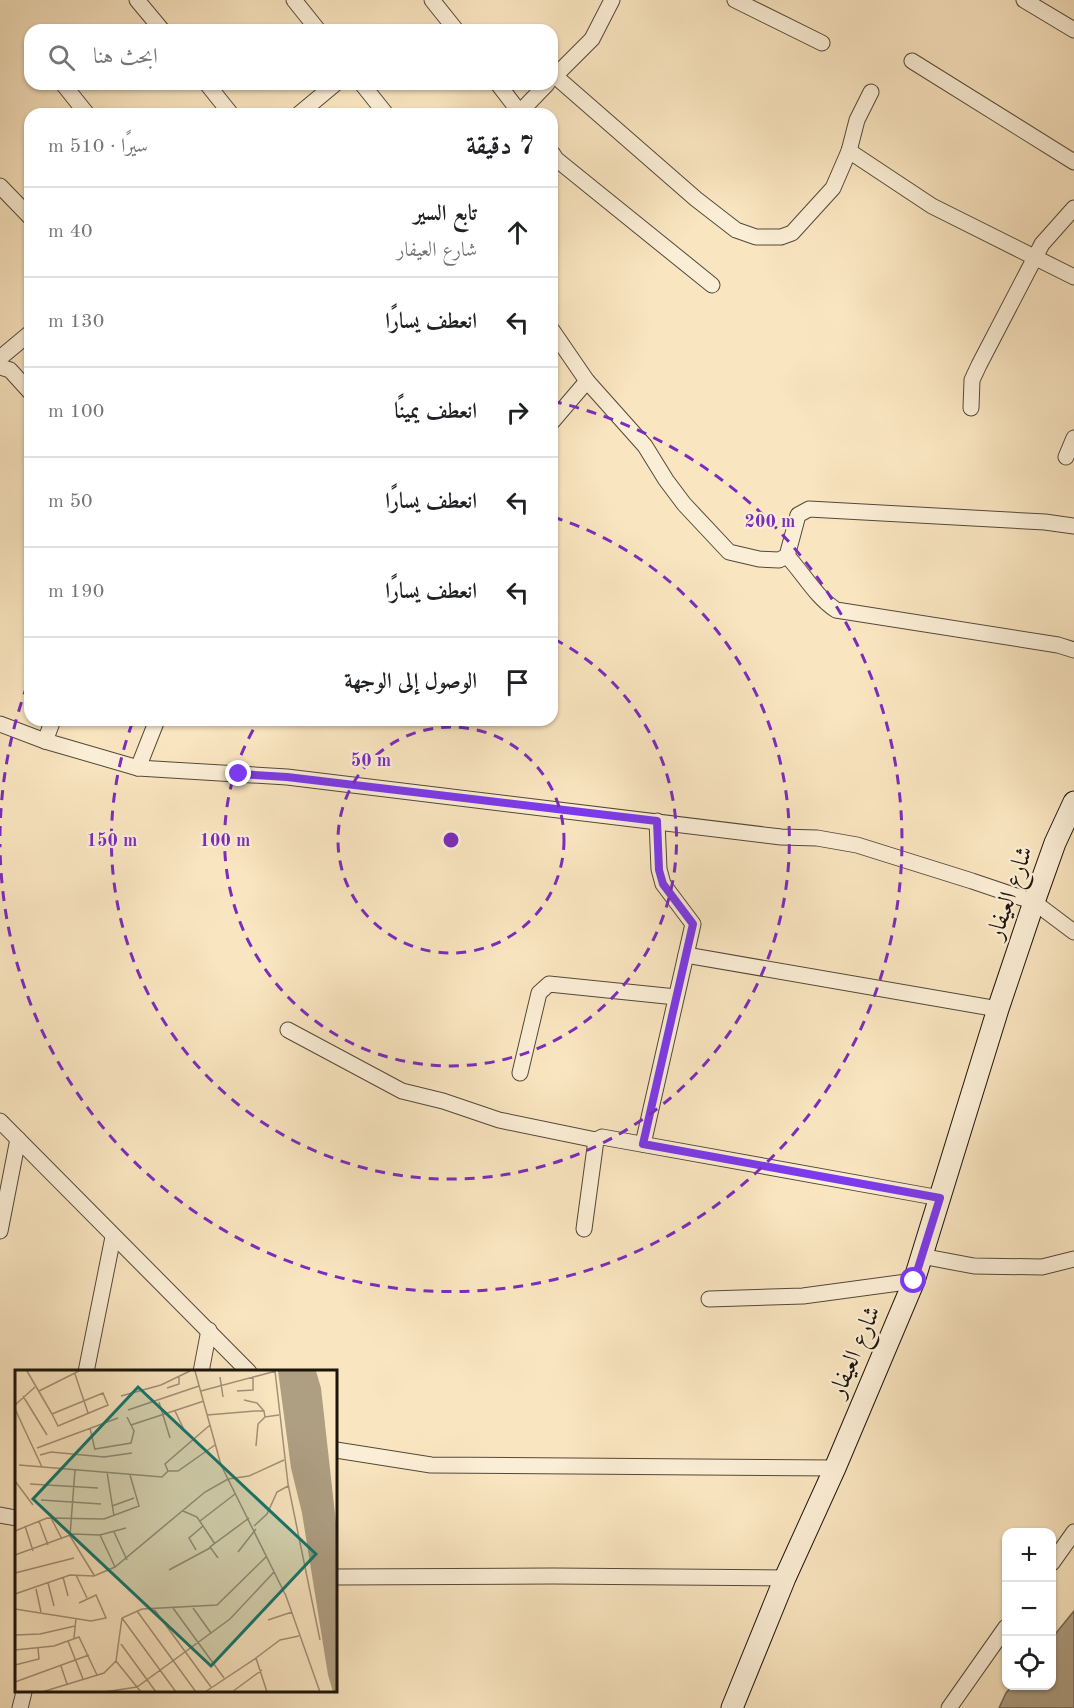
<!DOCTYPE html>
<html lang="ar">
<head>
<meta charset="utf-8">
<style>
	:root { --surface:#fff; --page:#f6f6f6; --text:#202124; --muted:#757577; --line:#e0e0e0 }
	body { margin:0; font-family:"Old Standard TT",Amiri,serif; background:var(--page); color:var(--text); direction:rtl }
	.controls { position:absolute; right:18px; bottom:18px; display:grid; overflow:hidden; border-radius:12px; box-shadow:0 2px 4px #0004 }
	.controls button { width:54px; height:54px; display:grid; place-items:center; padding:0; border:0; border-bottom:2px solid var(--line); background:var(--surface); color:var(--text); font:30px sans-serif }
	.stop { position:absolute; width:18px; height:18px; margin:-14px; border:4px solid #7c3aed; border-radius:50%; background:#fff }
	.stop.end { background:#7c3aed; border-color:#fff; box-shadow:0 2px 6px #0008 }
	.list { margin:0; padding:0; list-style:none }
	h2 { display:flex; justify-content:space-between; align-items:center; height:78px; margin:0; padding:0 24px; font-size:26px }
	h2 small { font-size:20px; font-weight:400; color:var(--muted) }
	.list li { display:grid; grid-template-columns:39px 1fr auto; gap:18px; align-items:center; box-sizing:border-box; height:90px; padding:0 24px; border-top:2px solid var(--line) }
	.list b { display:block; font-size:22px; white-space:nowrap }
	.list p { margin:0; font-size:20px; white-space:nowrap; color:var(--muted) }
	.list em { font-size:20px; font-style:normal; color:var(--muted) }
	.icon { flex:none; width:33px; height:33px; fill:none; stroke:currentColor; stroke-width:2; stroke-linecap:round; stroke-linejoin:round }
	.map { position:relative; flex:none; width:1074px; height:1708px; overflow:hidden; direction:ltr }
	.search { position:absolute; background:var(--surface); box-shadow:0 2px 4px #0004; left:24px; top:24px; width:534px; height:66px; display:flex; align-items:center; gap:15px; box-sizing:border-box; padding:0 21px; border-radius:18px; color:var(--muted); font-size:22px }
	.panel { position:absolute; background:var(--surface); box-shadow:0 2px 4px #0004; left:24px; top:108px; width:534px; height:618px; border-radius:18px; direction:rtl }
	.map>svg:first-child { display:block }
	.water { fill:#ae9e82; stroke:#746752; stroke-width:1.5 }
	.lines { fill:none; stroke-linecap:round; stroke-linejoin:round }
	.minor-casing { stroke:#544838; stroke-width:17 }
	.secondary-casing { stroke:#1d140a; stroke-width:23 }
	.minor { stroke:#fbeed6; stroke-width:15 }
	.secondary { stroke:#fbeed6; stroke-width:21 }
	.route { stroke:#7c3aed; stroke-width:8 }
	.ring { fill:none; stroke:#7b2cbf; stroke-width:3; stroke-dasharray:10 8 }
	.labels { text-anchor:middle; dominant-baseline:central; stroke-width:4.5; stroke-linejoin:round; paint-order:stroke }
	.street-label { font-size:24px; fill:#1d140a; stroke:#fbeed6 }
	.inset-road { fill:none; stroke:#a19177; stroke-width:1.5 }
	.view { fill:#0f766e; fill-opacity:0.15; stroke:#0f766e; stroke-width:3 }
	.inset-edge { fill:none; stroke:#1d140a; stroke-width:3 }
	.centre { fill:#7b2cbf; stroke:#fbeed6; stroke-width:3 }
	.ring-label { font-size:18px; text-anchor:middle; font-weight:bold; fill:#7b2cbf; stroke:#fbeed6; stroke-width:4.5; stroke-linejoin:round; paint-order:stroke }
</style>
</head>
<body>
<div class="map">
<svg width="1074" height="1708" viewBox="0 0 1074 1708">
	<rect width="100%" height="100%" fill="#f9e5c0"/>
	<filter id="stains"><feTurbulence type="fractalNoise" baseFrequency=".00333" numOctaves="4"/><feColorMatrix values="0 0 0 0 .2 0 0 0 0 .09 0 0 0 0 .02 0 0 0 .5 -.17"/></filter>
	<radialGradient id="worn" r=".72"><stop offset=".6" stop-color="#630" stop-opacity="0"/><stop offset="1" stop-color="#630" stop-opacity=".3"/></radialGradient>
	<polygon class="water" points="1074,1611 1074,1708 999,1708 1006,1693 1012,1686 1052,1686 1052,1638"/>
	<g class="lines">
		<defs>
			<g id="minor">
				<polyline points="137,0 162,30"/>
				<polyline points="294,0 318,30"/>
				<polyline points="432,0 456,30"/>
				<polyline points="735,0 822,43"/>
				<polyline points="1024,0 1074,30"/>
				<polyline points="912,61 1074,162"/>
				<polyline points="555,76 696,199 736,230 756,237 781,237 792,233 833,188 849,151 857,120 871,92"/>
				<polyline points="552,79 592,39 612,0"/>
				<polyline points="63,84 87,114"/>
				<polyline points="207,84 231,114"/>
				<polyline points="362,84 386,114"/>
				<polyline points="498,84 521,114"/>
				<polyline points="520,112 547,84"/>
				<polyline points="299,114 335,84"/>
				<polyline points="849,151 932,206 1074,277"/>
				<polyline points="552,153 556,159 712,285"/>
				<polyline points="0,186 30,217"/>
				<polyline points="552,330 587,381 645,446 666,480 684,504 729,552 759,559 779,560 787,556 798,515 809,509 1045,522 1074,526"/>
				<polyline points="0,358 30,333"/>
				<polyline points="0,367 10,370 30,392"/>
				<polyline points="971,408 972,380 979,365 1042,244 1074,208"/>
				<polyline points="552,422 587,381"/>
				<polyline points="1066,457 1074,438"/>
				<path d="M 787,556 C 804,574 815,596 836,610 L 1058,645 L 1074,650"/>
				<polyline points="0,724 45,741 138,768 287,777 781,837 817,838 857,845 972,881 1034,902 1074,932"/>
				<polyline points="45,741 53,720"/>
				<polyline points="138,768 157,720"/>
				<polyline points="686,955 998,1009"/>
				<polyline points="288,1030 402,1091 443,1101 499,1120 596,1140"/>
				<polyline points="520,1073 539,993 549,984 676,997"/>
				<polyline points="0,1121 249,1372"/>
				<polyline points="643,1144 693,924 663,884 659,869 657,821"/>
				<polyline points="584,1229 596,1140 602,1137 940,1198"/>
				<polyline points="0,1231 18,1139"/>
				<polyline points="921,1256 974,1266 1042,1267 1074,1259"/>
				<polyline points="709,1299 803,1296 914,1281"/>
				<polyline points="86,1372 113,1237"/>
				<polyline points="201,1372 209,1330"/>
				<polyline points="336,1450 431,1465 835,1468"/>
				<polyline points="0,1515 16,1518"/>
				<polyline points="1052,1563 1074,1532"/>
				<polyline points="336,1577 553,1576 785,1578"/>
				<polyline points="20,1708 24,1692"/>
				<polyline points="949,1708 1006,1627"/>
			</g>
			<polyline id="secondary" points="732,1708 785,1578 835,1468 914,1281 998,1009 1034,902 1055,843 1074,802"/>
		</defs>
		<use href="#minor" class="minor-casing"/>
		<use href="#secondary" class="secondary-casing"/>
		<use href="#minor" class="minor"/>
		<use href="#secondary" class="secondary"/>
	</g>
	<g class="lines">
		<polyline class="route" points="239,774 287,777 657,821 659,870 663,884 693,924 643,1144 940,1198 914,1281"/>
	</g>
	<g class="ring">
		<circle cx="451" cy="840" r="113"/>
		<path d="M554 639A226 226 0 1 1 259 720"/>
		<path d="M553 517A339 339 0 1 1 133 721"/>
		<path d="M0 836A451 451 0 0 1 30 678M552 401A451 451 0 1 1 0 844"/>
	</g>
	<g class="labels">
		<g class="street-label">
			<text transform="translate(1011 893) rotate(-71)">شارع العيفار</text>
			<text transform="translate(856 1352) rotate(-67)">شارع العيفار</text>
		</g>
	</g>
	<g transform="translate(15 1370)">
		<rect width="322" height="322" fill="#f9e5c0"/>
		<path d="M 263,1 L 301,1 L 306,18 L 322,162 L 322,322 L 318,322 L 313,305 L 287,143 L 276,98 Z" fill="#ae9e82"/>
		<path class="inset-road" d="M 12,1 L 37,44M 180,1 L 206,95 L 271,226 L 305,322M 260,1 L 273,114 L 305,270M 60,4 L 73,43M 205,7 L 208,27M 152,18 L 164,14 L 164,7M 24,21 L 64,1M 186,21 L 261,1M 222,21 L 238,20 L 238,6M 88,23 L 93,35 L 43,56 L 37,44 ZM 8,26 L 32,65M 106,26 L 146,15 L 175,1M 229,30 L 242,33 L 249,41M 144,32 L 155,68M 0,35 L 20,17M 0,39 L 27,97M 113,40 L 184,16M 160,41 L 170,62M 192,45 L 240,41 L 249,41 L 250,47 L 264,45M 116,55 L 189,31M 75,58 L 80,80M 241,76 L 243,54 L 250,47M 22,78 L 103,48M 80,79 L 116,73 L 119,61 L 112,47M 25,85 L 36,82 L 89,87 L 117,83M 4,95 L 147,107 L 153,101 L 150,94 L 195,55M 60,100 L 55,166 L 79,205M 153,101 L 163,101 L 200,75M 92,102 L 99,146M 0,111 L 18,135M 15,114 L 83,118M 26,130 L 86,134M 97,136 L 119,128M 168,141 L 182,147 L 200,174M 36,148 L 47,169M 24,151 L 33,175M 185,151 L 220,124M 10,156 L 18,181M 239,156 L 252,144 L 262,122 L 273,116M 0,161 L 32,148 L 89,149 L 124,136 L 115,105M 99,162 L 112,190M 85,165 L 100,197M 181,180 L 174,168 L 188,156M 223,182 L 241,159M 0,185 L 58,164 L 85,165 L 111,158M 203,188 L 195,177 L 234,148M 154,200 L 195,178M 0,203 L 59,188M 61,205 L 72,228M 48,207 L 53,226M 33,213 L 39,236M 21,219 L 26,242M 0,224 L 55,205 L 79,206 L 100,197 L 190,122 L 213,109 L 234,106 L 269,90M 158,238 L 209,308M 178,238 L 196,263M 0,239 L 76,251 L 91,248 L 81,225 L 64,233M 139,239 L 196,317M 122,241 L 181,322M 107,248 L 161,322M 253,250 L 277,242M 0,265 L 25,264 L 60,256M 59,268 L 61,248M 53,271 L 68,309M 106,274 L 141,322M 0,280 L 39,276 L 64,267 L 82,305M 101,291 L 126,322M 0,295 L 24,289 L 23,278M 46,296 L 52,314M 0,312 L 74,285M 27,322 L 89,303 L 101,291 L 107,248 L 127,239 L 202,235 L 252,186M 89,322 L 122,317 L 215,249 L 259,202M 190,322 L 241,288M 217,322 L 247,300M 252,322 L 241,288 L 265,270 L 284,266"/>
		<path class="view" d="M 123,17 L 301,184 L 196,296 L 18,129 Z"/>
		<rect width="322" height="322" class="inset-edge"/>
	</g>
	<circle cx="451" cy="840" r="9" class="centre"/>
	<g class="ring-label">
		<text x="770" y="527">200 m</text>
		<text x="371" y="766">50 m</text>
		<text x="112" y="846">150 m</text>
		<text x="225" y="846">100 m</text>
	</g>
	<rect width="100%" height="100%" filter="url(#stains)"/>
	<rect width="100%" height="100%" fill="url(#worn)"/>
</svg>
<div class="controls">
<button>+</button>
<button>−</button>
<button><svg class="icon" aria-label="locate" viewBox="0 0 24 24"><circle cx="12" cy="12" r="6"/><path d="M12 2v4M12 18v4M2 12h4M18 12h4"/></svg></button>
</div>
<div class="stop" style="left:914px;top:1281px"></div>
<div class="stop end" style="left:239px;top:774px"></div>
<div class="search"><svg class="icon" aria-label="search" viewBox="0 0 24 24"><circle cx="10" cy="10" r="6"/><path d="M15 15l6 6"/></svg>ابحث هنا</div>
<section class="panel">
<h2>7 دقيقة<small>سيرًا · 510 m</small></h2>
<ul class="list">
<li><svg class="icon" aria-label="ahead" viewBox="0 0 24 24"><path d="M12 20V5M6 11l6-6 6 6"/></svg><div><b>تابع السير</b><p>شارع العيفار</p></div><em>40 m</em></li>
<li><svg class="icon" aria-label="left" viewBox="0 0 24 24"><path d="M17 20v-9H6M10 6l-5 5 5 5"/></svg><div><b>انعطف يسارًا</b></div><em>130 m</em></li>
<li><svg class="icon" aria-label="right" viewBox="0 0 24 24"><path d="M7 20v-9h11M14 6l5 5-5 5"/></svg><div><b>انعطف يمينًا</b></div><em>100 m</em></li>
<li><svg class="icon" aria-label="left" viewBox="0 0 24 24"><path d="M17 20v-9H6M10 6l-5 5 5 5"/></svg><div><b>انعطف يسارًا</b></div><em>50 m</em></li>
<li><svg class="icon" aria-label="left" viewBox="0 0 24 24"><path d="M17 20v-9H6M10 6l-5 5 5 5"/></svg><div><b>انعطف يسارًا</b></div><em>190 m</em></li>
<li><svg class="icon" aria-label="arrive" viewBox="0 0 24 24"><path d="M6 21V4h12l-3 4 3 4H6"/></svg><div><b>الوصول إلى الوجهة</b></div></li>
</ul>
</section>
</div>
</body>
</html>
